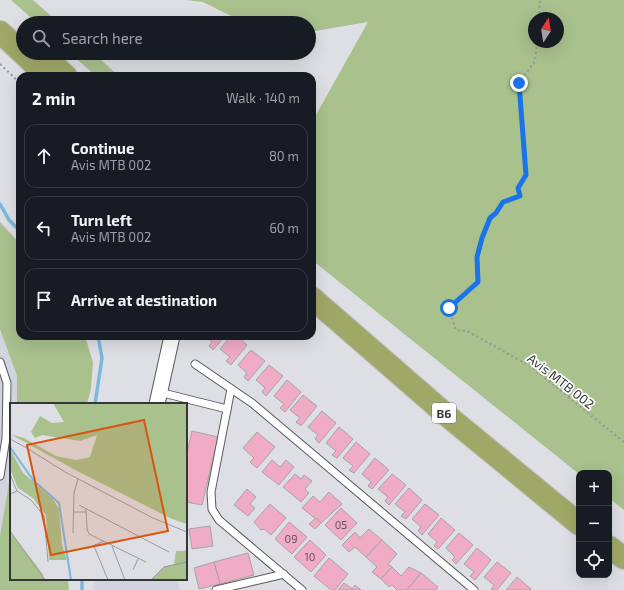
<!DOCTYPE html>
<html lang="en">
<head>
<meta charset="utf-8">
<style>
	:root { --surface:#171b24; --page:#20242c; --text:#f1f3f6; --muted:#9ea1a6; --line:#363941 }
	body { margin:0; font-family:"Exo 2",sans-serif; background:var(--page); color:var(--text) }
	.controls { position:absolute; right:12px; bottom:12px; display:grid; overflow:hidden; border-radius:8px; box-shadow:0 4px 16px #0002 }
	.controls button { width:36px; height:36px; display:grid; place-items:center; padding:0; border:0; border-bottom:1px solid var(--line); background:var(--surface); color:var(--text); font:20px sans-serif }
	.compass { position:absolute; left:528px; top:12px; width:36px; height:36px; border-radius:50%; background:var(--surface); box-shadow:0 4px 16px #0002; rotate:12deg }
	.stop { position:absolute; width:12px; height:12px; margin:-9px; border:3px solid #1a73e8; border-radius:50%; background:#fff }
	.stop.end { background:#1a73e8; border-color:#fff; box-shadow:0 1px 4px #0008 }
	.list { margin:0; padding:0; list-style:none }
	h2 { display:flex; justify-content:space-between; align-items:center; height:52px; margin:0; padding:0 16px; font-size:17px }
	h2 small { font-size:13px; font-weight:400; color:var(--muted) }
	.list li { display:grid; grid-template-columns:26px 1fr auto; gap:12px; align-items:center; box-sizing:border-box; height:64px; margin:0 8px 8px; padding:0 8px; border:1px solid var(--line); border-radius:12px }
	.list b { display:block; font-size:15px; white-space:nowrap }
	.list p { margin:0; font-size:13px; white-space:nowrap; color:var(--muted) }
	.list em { font-size:13px; font-style:normal; color:var(--muted) }
	.icon { flex:none; width:22px; height:22px; fill:none; stroke:currentColor; stroke-width:2; stroke-linecap:round; stroke-linejoin:round }
	.map { position:relative; flex:none; width:624px; height:590px; overflow:hidden }
	.search { position:absolute; background:var(--surface); box-shadow:0 4px 16px #0002; left:16px; top:16px; width:300px; height:44px; display:flex; align-items:center; gap:10px; box-sizing:border-box; padding:0 14px; border-radius:22px; color:var(--muted); font-size:15px }
	.panel { position:absolute; background:var(--surface); box-shadow:0 4px 16px #0002; left:16px; top:72px; width:300px; height:268px; border-radius:12px }
	.map>svg:first-child { display:block }
	.built { fill:#d1d3de }
	.green { fill:#a8c18d; fill-rule:evenodd }
	.lines { fill:none; stroke-linecap:round; stroke-linejoin:round }
	.stream { stroke:#79b9df; stroke-width:3.5 }
	.building { fill:#f0acc5; stroke:#a8a3a5 }
	.service-casing { stroke:#57585c; stroke-width:9 }
	.minor-casing { stroke:#57585c; stroke-width:17 }
	.trunk-casing { stroke:#bbb; stroke-width:24 }
	.path { stroke:#97979b; stroke-width:2; stroke-dasharray:2 3; stroke-linecap:butt }
	.service { stroke:#fff; stroke-width:7 }
	.minor { stroke:#fff; stroke-width:15 }
	.trunk { stroke:#a0a867; stroke-width:22 }
	.route { stroke:#1a73e8; stroke-width:5 }
	.labels { text-anchor:middle; dominant-baseline:central; stroke-width:3.5; stroke-linejoin:round; paint-order:stroke }
	.number-label { font-size:11px; fill:#64545b }
	.shield { fill:#fff; stroke:#727274; stroke-width:1 }
	.shield-label { font-size:12px; font-weight:bold; fill:#363638 }
	.street-label { font-size:13px; fill:#363638; stroke:#fff }
	.inset-river { fill:none; stroke:#79b9df; stroke-width:2 }
	.inset-road { fill:none; stroke:#9b9b9f; stroke-width:1 }
	.view { fill:#d65610; fill-opacity:0.15; stroke:#d65610; stroke-width:2 }
	.inset-edge { fill:none; stroke:#363638; stroke-width:2 }
</style>
</head>
<body>
<div class="map">
<svg width="624" height="590" viewBox="0 0 624 590">
	<rect width="100%" height="100%" fill="#dedfe4"/>
	<g class="built">
		<polygon points="0,329 17,376 17,404 11,404 11,471 0,536"/>
		<polygon points="94,579 178,579 180,590 94,590"/>
	</g>
	<g class="green">
		<polygon points="11,0 33,0 59,23 37,23"/>
		<path d="M 186,0 L 624,0 L 624,510 L 609,498 L 609,473 L 579,474 L 312,260 L 312,122 L 368,22 L 309,32 L 309,23 L 245,23 L 203,2 ZM 534,18 L 558,18 L 558,42 L 534,42 Z"/>
		<polygon points="70,53 93,53 119,76 96,76"/>
		<polygon points="0,222 20,244 20,336 85,336 93,362 91,388 87,404 17,404 17,376 0,329"/>
		<polygon points="11,471 11,579 68,579 69,590 0,590 0,536"/>
	</g>
	<g class="lines">
		<g class="stream">
			<polyline points="0,204 9,220 20,231"/>
			<polyline points="95,404 102,358 98,336"/>
			<polyline points="82,590 82,579"/>
		</g>
	</g>
	<g class="building">
		<polygon points="205,336 225,336 213,350 209,346 212,342"/>
		<polygon points="231,336 237,336 247,345 231,365 226,361 230,357 220,349"/>
		<polygon points="251,350 265,361 248,381 244,377 247,373 238,365"/>
		<polygon points="269,365 283,376 266,396 262,392 265,388 256,380"/>
		<polygon points="287,380 301,392 285,412 280,408 284,404 274,396"/>
		<polygon points="303,395 317,406 301,426 296,422 300,418 290,410"/>
		<polygon points="322,411 336,423 319,443 315,439 318,435 308,427"/>
		<polygon points="339,427 353,439 337,458 332,455 336,451 326,443"/>
		<polygon points="192,431 218,437 202,505 186,502 186,457"/>
		<polygon points="257,432 275,447 257,468 250,462 254,458 243,448"/>
		<polygon points="356,442 370,454 354,473 349,470 353,466 343,458"/>
		<polygon points="375,458 389,470 372,489 368,486 371,482 362,474"/>
		<polygon points="272,460 280,467 286,460 294,467 279,485 262,472"/>
		<polygon points="295,474 301,479 304,475 312,481 305,489 309,493 301,502 283,487"/>
		<polygon points="392,474 406,485 389,505 385,501 388,497 378,489"/>
		<polygon points="409,488 422,500 406,519 401,516 405,512 395,504"/>
		<polygon points="247,489 256,497 250,504 255,508 248,516 234,505"/>
		<polygon points="329,492 342,504 321,523 302,508 313,496 320,502"/>
		<polygon points="270,504 286,518 271,535 264,529 261,530 254,522"/>
		<polygon points="425,504 439,515 422,535 418,531 421,527 412,519"/>
		<polygon points="341,508 357,523 341,540 325,525"/>
		<polygon points="316,518 321,523 315,529 309,524"/>
		<polygon points="441,518 455,530 438,549 434,546 437,542 428,534"/>
		<polygon points="289,522 307,537 292,554 275,539"/>
		<polygon points="210,526 213,546 192,549 189,529"/>
		<polygon points="369,529 382,540 366,557 355,547 349,552 342,545 355,532 360,538"/>
		<polygon points="459,533 473,545 456,564 452,560 455,557 446,548"/>
		<polygon points="310,540 326,555 311,572 294,557"/>
		<polygon points="382,540 397,554 388,564 392,567 381,579 372,572 377,567 366,557"/>
		<polygon points="477,548 491,560 475,580 470,576 474,572 464,564"/>
		<polygon points="248,553 254,575 220,584 214,562"/>
		<polygon points="329,558 348,574 335,590 331,590 314,576"/>
		<polygon points="214,562 220,584 199,589 194,568"/>
		<polygon points="497,562 511,573 497,590 491,590 494,585 484,577"/>
		<polygon points="392,567 401,576 409,567 421,573 407,590 397,590 392,585 389,587 381,579"/>
		<polygon points="421,573 438,587 436,590 407,590"/>
		<polygon points="517,577 531,589 530,590 506,590"/>
		<polygon points="344,583 352,589 355,585 361,590 338,590"/>
	</g>
	<g class="lines">
		<defs>
			<g id="service">
				<polyline points="0,362 7,383 6,438 0,476"/>
				<polyline points="195,364 252,403 474,590"/>
				<polyline points="231,389 211,492 212,509 219,520 302,590"/>
				<polyline points="159,392 227,409"/>
				<polyline points="216,590 284,574"/>
			</g>
			<polyline id="minor" points="157,404 172,336"/>
			<g id="trunk">
				<polyline points="0,32 47,76"/>
				<polyline points="41,53 66,76"/>
				<polyline points="312,298 450,418 579,524"/>
				<polyline points="609,547 624,558"/>
			</g>
		</defs>
		<use href="#service" class="service-casing"/>
		<use href="#minor" class="minor-casing"/>
		<use href="#trunk" class="trunk-casing"/>
		<g class="path">
			<polyline points="539,18 540,0"/>
			<polyline points="537,42 535,61 519,83 526,175 518,188 520,196 503,203 496,213 490,218 482,238 477,257 478,281 449,309 456,330 467,331 530,366 624,442"/>
			<polyline points="0,64 20,83"/>
		</g>
		<use href="#service" class="service"/>
		<use href="#minor" class="minor"/>
		<use href="#trunk" class="trunk"/>
	</g>
	<g class="lines">
		<polyline class="route" points="449,308 478,282 477,257 482,238 490,218 496,213 503,202 520,196 518,188 526,175 519,83"/>
	</g>
	<g class="labels">
		<g class="number-label">
			<text x="341" y="524">05</text>
			<text x="291" y="538">09</text>
			<text x="310" y="556">10</text>
		</g>
		<rect class="shield" x="432" y="403" width="24" height="20" rx="3"/>
		<g class="shield-label">
			<text x="444" y="413">B6</text>
		</g>
		<g class="street-label">
			<text transform="translate(561 381) rotate(38)">Avis MTB 002</text>
		</g>
	</g>
	<g transform="translate(10 403)">
		<rect width="177" height="177" fill="#dedfe4"/>
		<path d="M 43,0 L 177,0 L 177,121 L 162,116 L 69,69 L 0,31 L 14,35 L 46,53 L 66,57 L 80,54 L 87,32 L 70,38 L 32,32 L 25,35 L 21,29 L 30,13 L 42,20 L 54,19 ZM 0,46 L 13,70 L 43,96 L 49,106 L 52,142 L 57,157 L 39,157 L 36,112 L 23,95 L 8,85 L 0,66 ZM 0,128 L 32,170 L 35,177 L 0,177 ZM 177,143 L 177,177 L 141,177 L 154,164 L 164,161 L 166,148 L 175,148 Z" fill="#a8c18d"/>
		<path class="inset-river" d="M 0,44 L 23,77 L 49,100 L 61,177"/>
		<path class="inset-road" d="M 0,36 L 17,45M 15,44 L 55,69 L 143,115 L 177,129M 0,71 L 7,88 L 0,91M 7,88 L 21,97 L 34,113 L 38,159M 69,102 L 159,149M 76,106 L 77,126 L 79,131 L 136,159M 63,109 L 76,109M 0,128 L 35,177M 63,130 L 64,90 L 68,76M 84,143 L 98,177M 102,143 L 115,177M 78,145 L 94,138M 123,167 L 128,156M 141,177 L 154,164 L 177,159"/>
		<path class="view" d="M 134,17 L 158,128 L 41,152 L 17,42 Z"/>
		<rect width="177" height="177" class="inset-edge"/>
	</g>
</svg>
<div class="controls">
<button>+</button>
<button>−</button>
<button><svg class="icon" aria-label="locate" viewBox="0 0 24 24"><circle cx="12" cy="12" r="6"/><path d="M12 2v4M12 18v4M2 12h4M18 12h4"/></svg></button>
</div>
<svg class="compass" viewBox="-18 -18 36 36"><path d="M0-13l5 13h-10z" fill="#e53935"/><path d="M0 13l5-13h-10z" fill="#9ea1a6"/></svg>
<div class="stop" style="left:449px;top:308px"></div>
<div class="stop end" style="left:519px;top:83px"></div>
<div class="search"><svg class="icon" aria-label="search" viewBox="0 0 24 24"><circle cx="10" cy="10" r="6"/><path d="M15 15l6 6"/></svg>Search here</div>
<section class="panel">
<h2>2 min<small>Walk · 140 m</small></h2>
<ul class="list">
<li><svg class="icon" aria-label="ahead" viewBox="0 0 24 24"><path d="M12 20V5M6 11l6-6 6 6"/></svg><div><b>Continue</b><p>Avis MTB 002</p></div><em>80 m</em></li>
<li><svg class="icon" aria-label="left" viewBox="0 0 24 24"><path d="M17 20v-9H6M10 6l-5 5 5 5"/></svg><div><b>Turn left</b><p>Avis MTB 002</p></div><em>60 m</em></li>
<li><svg class="icon" aria-label="arrive" viewBox="0 0 24 24"><path d="M6 21V4h12l-3 4 3 4H6"/></svg><div><b>Arrive at destination</b></div></li>
</ul>
</section>
</div>
</body>
</html>
